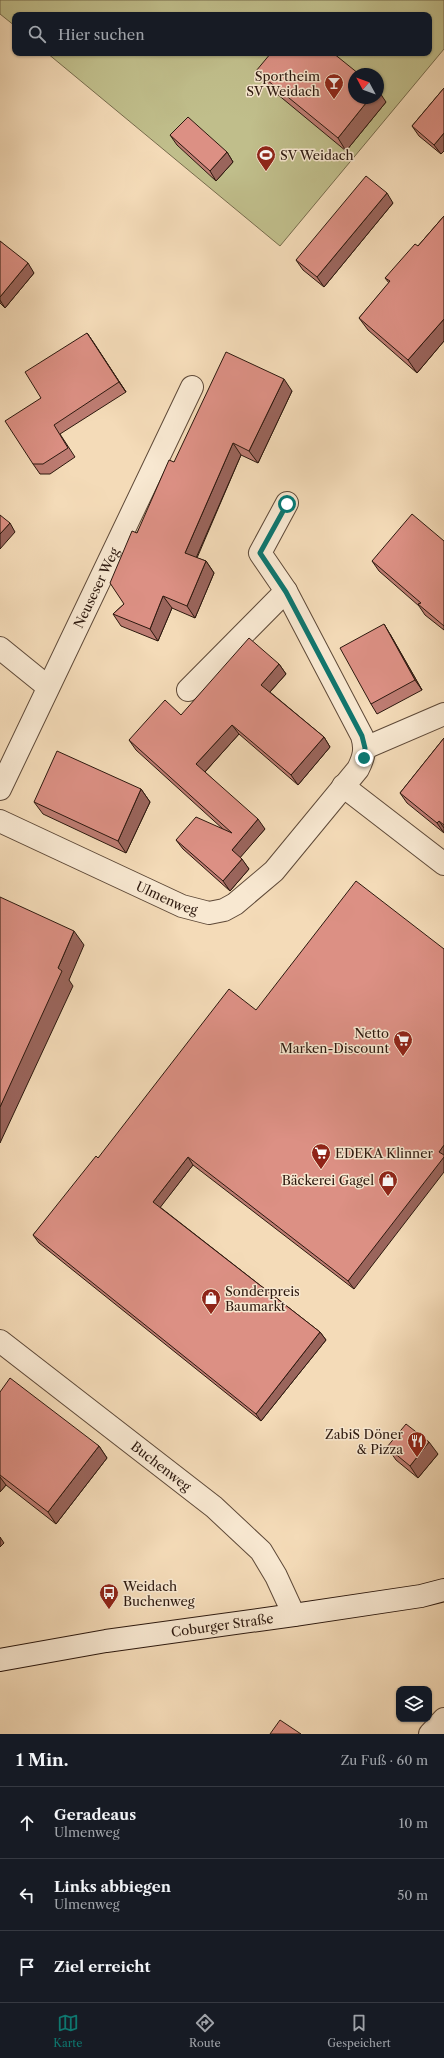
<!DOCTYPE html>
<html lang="de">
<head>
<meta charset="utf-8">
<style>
	:root { --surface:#171b24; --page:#20242c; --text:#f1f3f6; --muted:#9ea1a6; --line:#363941; --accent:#0f766e }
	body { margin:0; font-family:"Libre Caslon Text",serif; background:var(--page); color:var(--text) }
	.controls { position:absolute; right:12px; bottom:12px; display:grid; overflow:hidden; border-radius:8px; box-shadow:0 1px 3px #0004 }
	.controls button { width:36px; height:36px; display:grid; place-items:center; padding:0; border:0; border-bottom:1px solid var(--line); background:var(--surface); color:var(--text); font:20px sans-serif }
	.compass { position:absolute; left:348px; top:68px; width:36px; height:36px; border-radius:50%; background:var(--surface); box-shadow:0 1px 3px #0004; rotate:311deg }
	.stop { position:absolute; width:12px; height:12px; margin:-9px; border:3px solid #0f766e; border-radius:50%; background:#fff }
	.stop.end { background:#0f766e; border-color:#fff; box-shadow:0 1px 4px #0008 }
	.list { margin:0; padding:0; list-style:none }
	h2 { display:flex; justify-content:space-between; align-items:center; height:52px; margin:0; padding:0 16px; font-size:17px }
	h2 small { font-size:13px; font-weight:400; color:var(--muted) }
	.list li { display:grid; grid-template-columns:26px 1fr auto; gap:12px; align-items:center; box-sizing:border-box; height:72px; padding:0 16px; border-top:1px solid var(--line) }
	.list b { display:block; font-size:15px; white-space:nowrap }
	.list p { margin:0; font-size:13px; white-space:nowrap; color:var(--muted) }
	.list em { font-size:13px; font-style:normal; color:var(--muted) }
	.icon { flex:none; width:22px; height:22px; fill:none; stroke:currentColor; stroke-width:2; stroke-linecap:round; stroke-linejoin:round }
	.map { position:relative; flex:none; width:444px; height:1734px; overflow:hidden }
	.search { position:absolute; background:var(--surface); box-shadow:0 1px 3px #0004; left:12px; right:12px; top:12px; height:44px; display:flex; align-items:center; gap:10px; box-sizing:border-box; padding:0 14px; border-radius:8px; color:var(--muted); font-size:15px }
	.sheet { height:268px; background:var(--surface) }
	nav { display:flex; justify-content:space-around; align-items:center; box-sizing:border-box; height:56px; border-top:1px solid var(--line); background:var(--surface); font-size:11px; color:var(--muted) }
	nav a { display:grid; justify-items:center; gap:2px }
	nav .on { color:var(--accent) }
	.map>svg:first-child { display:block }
	.garden { fill:#c0be8b; stroke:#766b4c; fill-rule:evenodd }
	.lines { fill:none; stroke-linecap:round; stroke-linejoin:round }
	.minor-casing { stroke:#5e4938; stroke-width:24 }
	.secondary-casing { stroke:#2c180e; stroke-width:24 }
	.minor { stroke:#f8e8d1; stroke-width:22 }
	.secondary { stroke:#f8e8d1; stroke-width:22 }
	.wall { fill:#bd7c72; stroke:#2c180e }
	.shaded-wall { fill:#9a655c; stroke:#2c180e }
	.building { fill:#dc9084; stroke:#2c180e }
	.route { stroke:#0f766e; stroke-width:5 }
	.labels { text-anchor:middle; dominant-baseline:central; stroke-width:3; stroke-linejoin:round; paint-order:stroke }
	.poi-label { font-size:13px; fill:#2c180e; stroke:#f8e8d1; text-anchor:end }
	.street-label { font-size:13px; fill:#2c180e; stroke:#f8e8d1 }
</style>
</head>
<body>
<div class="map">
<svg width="444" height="1734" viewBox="0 0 444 1734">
	<rect width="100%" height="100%" fill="#f4dbb8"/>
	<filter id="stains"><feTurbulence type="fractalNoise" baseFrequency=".005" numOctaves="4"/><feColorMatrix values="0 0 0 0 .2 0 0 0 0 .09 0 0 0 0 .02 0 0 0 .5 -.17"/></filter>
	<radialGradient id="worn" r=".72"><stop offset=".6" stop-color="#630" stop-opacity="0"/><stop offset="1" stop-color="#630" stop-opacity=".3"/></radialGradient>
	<path class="garden" d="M 0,0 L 444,0 L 444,49 L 280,246 L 47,53 L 429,53 L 429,15 L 15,15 L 15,26 L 0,14 ZM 354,74 L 378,74 L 378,98 L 354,98 Z"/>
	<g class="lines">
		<defs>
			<g id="minor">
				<polyline points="0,648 48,687"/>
				<polyline points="188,690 286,591"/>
				<polyline points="365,748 444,714"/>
				<polyline points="343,786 444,864"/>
				<path id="s1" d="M 0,789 L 192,387"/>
				<path id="s2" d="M 0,821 L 182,906 L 209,913 L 224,910 L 235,904 L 274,871 L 358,769 C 364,757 366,749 362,736 L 286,591 L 260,553 L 287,503"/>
				<path id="s3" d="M 0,1341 L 214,1507 L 261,1551 L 276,1576 L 294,1615"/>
				<polyline points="430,1734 444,1719"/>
			</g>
			<g id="secondary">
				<path id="s4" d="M 0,1660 L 106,1641 L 294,1615 L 421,1596 L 444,1590"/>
			</g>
		</defs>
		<use href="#minor" class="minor-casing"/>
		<use href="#secondary" class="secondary-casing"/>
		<use href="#minor" class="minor"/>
		<use href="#secondary" class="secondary"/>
	</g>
	<g class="wall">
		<polygon points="256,71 386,102 346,151 265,84"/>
		<polygon points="444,88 441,154 419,136 412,126"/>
		<polygon points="170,135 227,152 233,162 216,181 177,145"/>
		<polygon points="393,203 324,287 303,270 296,260"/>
		<polygon points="444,216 444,341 417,373 368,330 359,318 389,283 385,278 418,246"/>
		<polygon points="0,241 34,273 5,308 0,303"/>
		<polygon points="87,333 126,392 60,434 75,457 50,474 40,474 33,464 41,398"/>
		<polygon points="292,391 258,463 241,455 197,558 206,561 214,573 195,618 172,608 158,641 121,626 113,614 124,604 137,533 174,462"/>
		<polygon points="444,541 444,630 425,615 419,606 379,571 372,561"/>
		<polygon points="390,634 422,690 377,714 371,704"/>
		<polygon points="279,664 286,674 270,692 324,737 330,747 298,785 239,734 205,772 265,829 240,857 249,869 230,891 183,849 176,840 224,830 136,750 129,740 181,715"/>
		<polygon points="444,738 444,833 407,803 400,793"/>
		<polygon points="141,789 150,802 126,853 43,814 34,802"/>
		<polygon points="256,1010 354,1289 193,1165 160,1207 320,1332 326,1340 261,1421 39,1243 33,1235 98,1158"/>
		<polygon points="0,1392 99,1446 107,1458 56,1524 6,1485 0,1492"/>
		<polygon points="387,1447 438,1454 418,1478 396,1460"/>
	</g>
	<g class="shaded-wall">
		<polygon points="378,90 386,102 346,151 338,138 370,98 378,98"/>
		<polygon points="444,133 444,151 441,154 434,145"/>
		<polygon points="227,152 233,162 216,181 210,171"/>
		<polygon points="387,193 393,203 324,287 317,277"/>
		<polygon points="28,263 34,273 5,308 0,300 0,297"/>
		<polygon points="444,319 444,341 417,373 408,360"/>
		<polygon points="87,333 94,343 126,392 119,382"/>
		<polygon points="284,379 292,391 258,463 249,451"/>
		<polygon points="233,443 241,455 193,565 185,553"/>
		<polygon points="10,523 15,532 0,549 0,534"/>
		<polygon points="206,561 214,573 195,618 187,606"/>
		<polygon points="163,596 172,608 158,641 150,629"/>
		<polygon points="384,624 390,634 422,690 415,680"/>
		<polygon points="279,664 286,674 268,694 261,685"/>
		<polygon points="232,725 239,734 203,774 196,764"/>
		<polygon points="324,737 330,747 298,785 291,775"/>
		<polygon points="141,789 150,802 126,853 118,841"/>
		<polygon points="258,819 265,829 239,859 232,850"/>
		<polygon points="439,821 444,828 444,833 437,823"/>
		<polygon points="242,859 249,869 230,891 223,881"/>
		<polygon points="74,931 84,945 69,980 73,986 0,1143 0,1107 58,968"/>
		<polygon points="444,1145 444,1172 354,1289 348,1281"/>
		<polygon points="188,1157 193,1165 159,1209 153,1202"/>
		<polygon points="320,1332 326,1340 261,1421 256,1414"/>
		<polygon points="429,1442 438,1454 418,1478 410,1466"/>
		<polygon points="99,1446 107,1458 56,1524 48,1512"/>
		<polygon points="0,1477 6,1485 0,1492"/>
		<polygon points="0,1537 4,1543 0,1547"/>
	</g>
	<g class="building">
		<polygon points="271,53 333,53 359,74 354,74 354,98 370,98 338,138 256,71"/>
		<polygon points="444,88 444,133 434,145 412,126"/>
		<polygon points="188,117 227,152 210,171 170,135"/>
		<polygon points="366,176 387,193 317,277 296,260"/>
		<polygon points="444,216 444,319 408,360 359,318 390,281 385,278 415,244 418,246"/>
		<polygon points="0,241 28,263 0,297"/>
		<polygon points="87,333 119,382 54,425 68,448 43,464 33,464 5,421 41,398 25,372"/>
		<polygon points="226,352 284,379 249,451 233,443 185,553 206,561 187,606 163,596 150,629 113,614 124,604 110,583 132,531 137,533 169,460 174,462"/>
		<polygon points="412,514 444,541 444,626 418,604 421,603 372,561"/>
		<polygon points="0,515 10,523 0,534"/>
		<polygon points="384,624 415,680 371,704 340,648"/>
		<polygon points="249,638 279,664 261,685 324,737 291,775 232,725 196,764 258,819 232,850 242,859 223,881 176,840 196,817 232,833 129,740 165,700 181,715"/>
		<polygon points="444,738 444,825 439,821 437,823 400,793"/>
		<polygon points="57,751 141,789 118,841 34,802"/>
		<polygon points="356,881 444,949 444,1145 439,1152 444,1155 444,1157 348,1281 188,1157 153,1202 320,1332 256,1414 33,1235 96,1156 98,1158 229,989 256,1010"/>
		<polygon points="0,897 74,931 58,968 62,971 0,1107"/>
		<polygon points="10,1378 99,1446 48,1512 0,1475 0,1392"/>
		<polygon points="406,1424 429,1442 410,1466 387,1447"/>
		<polygon points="280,1720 301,1734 270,1734"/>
	</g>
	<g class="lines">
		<polyline class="route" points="287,504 260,553 286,592 362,736 365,748 364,758"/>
	</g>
	<defs>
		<symbol id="bar-pin" viewBox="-11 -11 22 30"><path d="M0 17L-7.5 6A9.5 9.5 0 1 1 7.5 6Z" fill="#8f2418" stroke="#f8e8d1"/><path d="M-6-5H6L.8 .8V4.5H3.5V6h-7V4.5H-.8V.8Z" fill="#fff"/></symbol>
		<symbol id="stadium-pin" viewBox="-11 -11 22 30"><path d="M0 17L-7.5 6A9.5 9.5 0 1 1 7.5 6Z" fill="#8f2418" stroke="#f8e8d1"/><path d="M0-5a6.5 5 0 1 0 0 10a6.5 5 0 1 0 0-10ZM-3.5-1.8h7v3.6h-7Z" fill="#fff"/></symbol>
		<symbol id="supermarket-pin" viewBox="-11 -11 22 30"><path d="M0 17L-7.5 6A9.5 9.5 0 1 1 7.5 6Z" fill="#8f2418" stroke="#f8e8d1"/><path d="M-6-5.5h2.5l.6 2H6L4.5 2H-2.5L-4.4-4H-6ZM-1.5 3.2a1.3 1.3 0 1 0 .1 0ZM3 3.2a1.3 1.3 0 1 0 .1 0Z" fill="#fff"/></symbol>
		<symbol id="shop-pin" viewBox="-11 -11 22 30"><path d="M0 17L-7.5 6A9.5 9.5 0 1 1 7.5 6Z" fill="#8f2418" stroke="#f8e8d1"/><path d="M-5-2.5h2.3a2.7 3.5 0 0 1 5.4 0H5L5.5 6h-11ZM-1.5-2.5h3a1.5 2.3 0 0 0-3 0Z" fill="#fff"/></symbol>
		<symbol id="restaurant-pin" viewBox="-11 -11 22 30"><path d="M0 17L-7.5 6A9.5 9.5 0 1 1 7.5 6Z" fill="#8f2418" stroke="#f8e8d1"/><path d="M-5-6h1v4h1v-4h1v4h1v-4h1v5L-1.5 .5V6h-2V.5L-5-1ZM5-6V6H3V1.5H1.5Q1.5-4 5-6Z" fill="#fff"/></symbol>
		<symbol id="bus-pin" viewBox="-11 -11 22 30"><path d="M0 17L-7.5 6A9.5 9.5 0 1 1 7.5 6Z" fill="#8f2418" stroke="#f8e8d1"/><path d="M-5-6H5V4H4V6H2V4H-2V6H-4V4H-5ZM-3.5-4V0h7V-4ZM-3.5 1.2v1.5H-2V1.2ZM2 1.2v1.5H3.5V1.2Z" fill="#fff"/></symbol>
	</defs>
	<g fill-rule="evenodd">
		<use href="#bar-pin" x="323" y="72" width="22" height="30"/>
		<use href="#stadium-pin" x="255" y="144" width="22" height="30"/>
		<use href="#supermarket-pin" x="392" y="1029" width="22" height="30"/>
		<use href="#supermarket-pin" x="310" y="1142" width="22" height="30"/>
		<use href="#shop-pin" x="377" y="1169" width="22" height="30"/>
		<use href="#shop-pin" x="200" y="1287" width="22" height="30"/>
		<use href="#restaurant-pin" x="406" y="1430" width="22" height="30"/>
		<use href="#bus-pin" x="98" y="1582" width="22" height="30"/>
	</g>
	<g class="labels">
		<g class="poi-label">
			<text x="320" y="76">Sportheim<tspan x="320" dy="15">SV Weidach</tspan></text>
			<text x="280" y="155" text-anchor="start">SV Weidach</text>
			<text x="389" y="1033">Netto<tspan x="389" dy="15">Marken-Discount</tspan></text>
			<text x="335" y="1153" text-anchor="start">EDEKA Klinner</text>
			<text x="374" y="1180">Bäckerei Gagel</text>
			<text x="225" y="1291" text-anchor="start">Sonderpreis<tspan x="225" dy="15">Baumarkt</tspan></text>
			<text x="403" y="1434">ZabiS Döner<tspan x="403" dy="15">&amp; Pizza</tspan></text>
			<text x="123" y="1586" text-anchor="start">Weidach<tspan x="123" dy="15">Buchenweg</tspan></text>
		</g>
		<g class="street-label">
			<text stroke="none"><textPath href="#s1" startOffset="223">Neuseser Weg</textPath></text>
			<text stroke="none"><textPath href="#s2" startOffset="184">Ulmenweg</textPath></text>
			<text stroke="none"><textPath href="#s3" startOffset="204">Buchenweg</textPath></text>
			<text stroke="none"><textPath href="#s4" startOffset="225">Coburger Straße</textPath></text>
		</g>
	</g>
	<rect width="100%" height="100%" filter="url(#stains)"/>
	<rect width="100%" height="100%" fill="url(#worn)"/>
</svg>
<div class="controls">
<button><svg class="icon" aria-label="layers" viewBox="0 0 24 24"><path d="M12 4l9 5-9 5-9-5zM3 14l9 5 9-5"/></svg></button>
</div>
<svg class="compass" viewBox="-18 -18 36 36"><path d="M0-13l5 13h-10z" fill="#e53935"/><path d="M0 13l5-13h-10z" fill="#9ea1a6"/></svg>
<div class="stop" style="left:287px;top:504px"></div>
<div class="stop end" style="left:364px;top:758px"></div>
<div class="search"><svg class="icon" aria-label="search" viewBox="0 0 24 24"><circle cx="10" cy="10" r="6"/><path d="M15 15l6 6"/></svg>Hier suchen</div>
</div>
<section class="sheet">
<h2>1 Min.<small>Zu Fuß · 60 m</small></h2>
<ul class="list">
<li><svg class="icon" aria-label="ahead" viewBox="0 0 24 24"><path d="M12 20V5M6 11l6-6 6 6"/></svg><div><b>Geradeaus</b><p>Ulmenweg</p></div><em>10 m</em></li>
<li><svg class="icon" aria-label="left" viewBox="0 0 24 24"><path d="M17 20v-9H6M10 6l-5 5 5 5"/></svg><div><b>Links abbiegen</b><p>Ulmenweg</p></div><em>50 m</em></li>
<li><svg class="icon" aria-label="arrive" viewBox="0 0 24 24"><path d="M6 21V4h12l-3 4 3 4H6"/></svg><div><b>Ziel erreicht</b></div></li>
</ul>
</section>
<nav>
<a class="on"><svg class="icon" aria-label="map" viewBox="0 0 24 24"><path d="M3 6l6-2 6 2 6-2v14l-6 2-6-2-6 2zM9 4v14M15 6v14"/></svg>Karte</a>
<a><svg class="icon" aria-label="directions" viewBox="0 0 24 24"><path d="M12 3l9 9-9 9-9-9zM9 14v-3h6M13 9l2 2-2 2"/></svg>Route</a>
<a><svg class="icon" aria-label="saved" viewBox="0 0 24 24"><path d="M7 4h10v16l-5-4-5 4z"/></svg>Gespeichert</a>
</nav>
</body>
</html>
